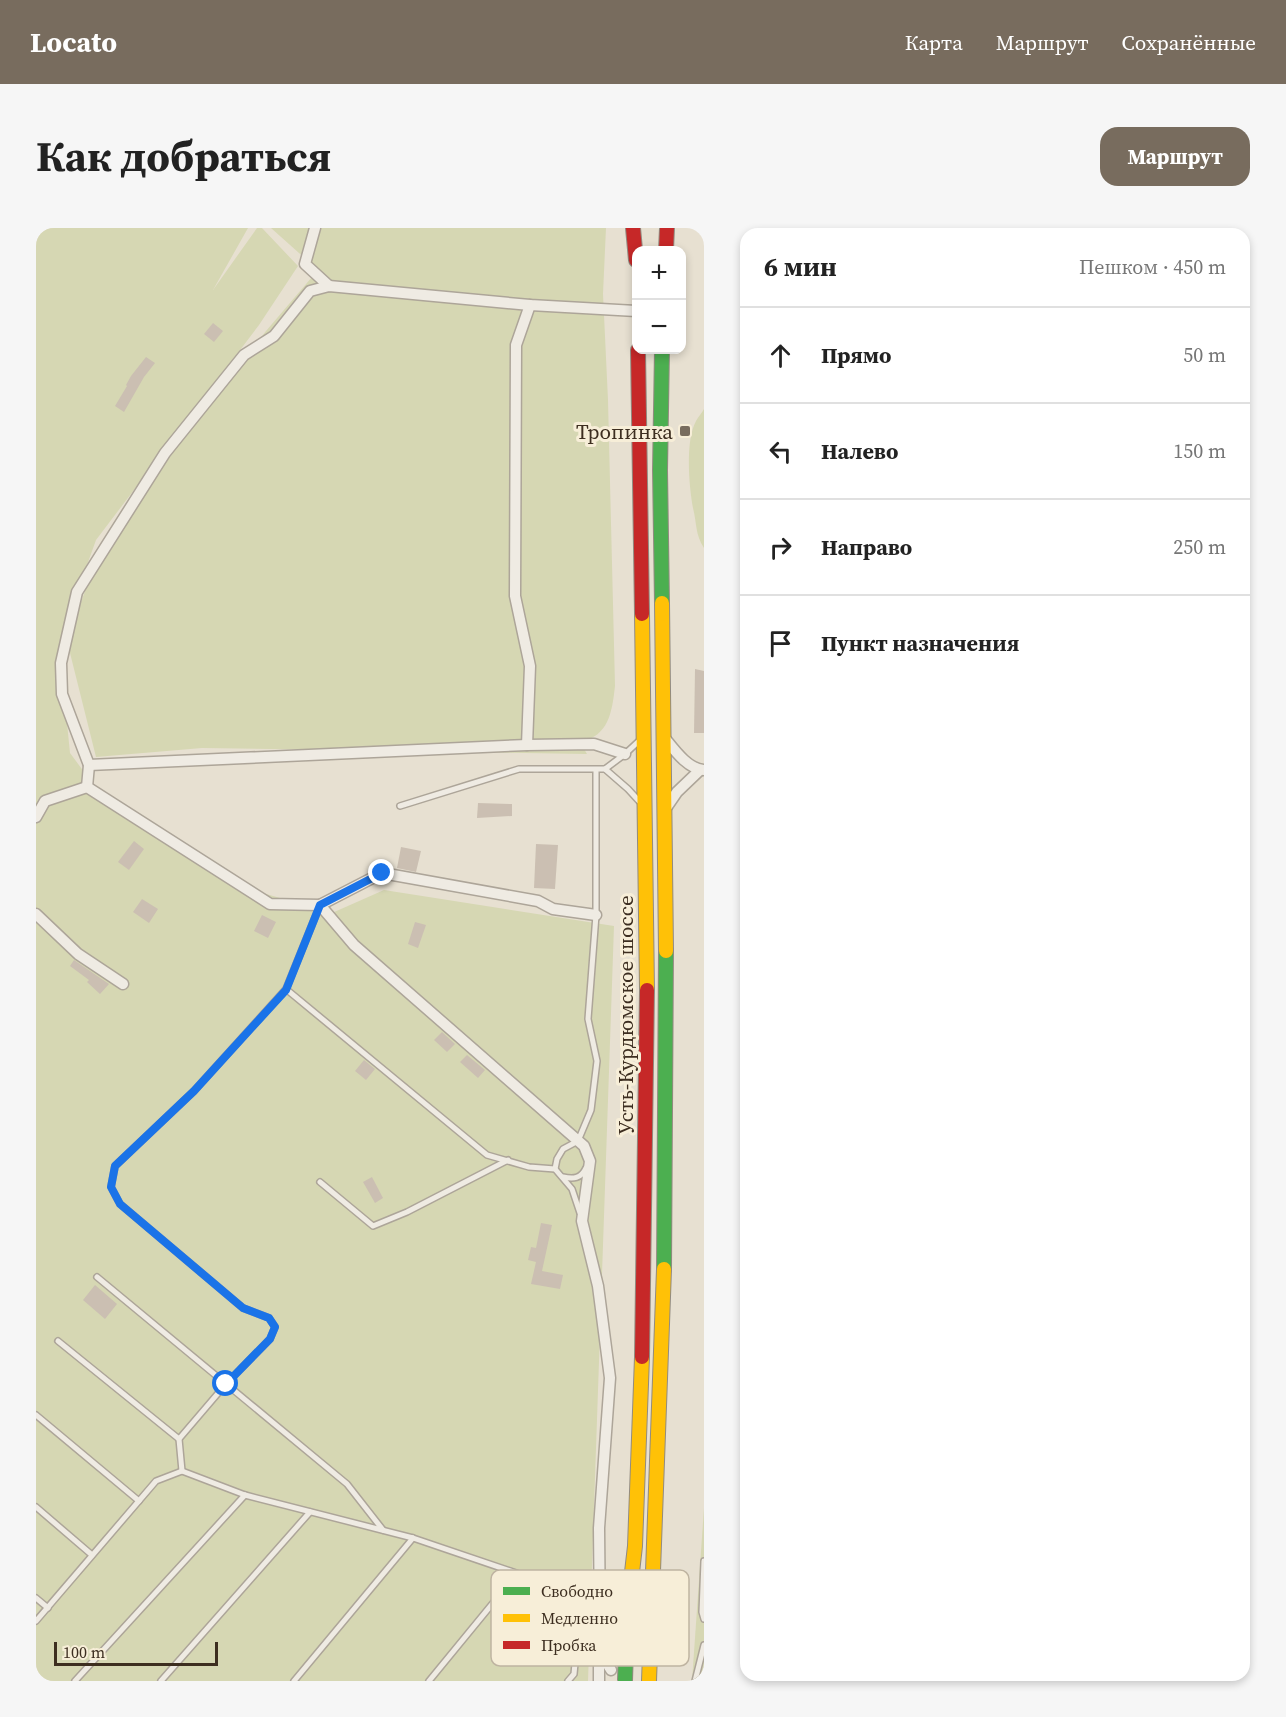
<!DOCTYPE html>
<html lang="ru">
<head>
<meta charset="utf-8">
<style>
	:root { --surface:#fff; --page:#f6f6f6; --text:#222; --muted:#767676; --line:#e0e0e0; --accent:#786c5e }
	body { margin:0; font-family:"Source Serif 4",serif; background:var(--page); color:var(--text) }
	.controls { position:absolute; right:18px; top:18px; display:grid; overflow:hidden; border-radius:12px; box-shadow:0 3px 9px #0003 }
	.controls button { width:54px; height:54px; display:grid; place-items:center; padding:0; border:0; border-bottom:2px solid var(--line); background:var(--surface); color:var(--text); font:30px sans-serif }
	.scale { position:absolute; left:18px; bottom:15px; width:164px; box-sizing:border-box; padding-left:6px; border:3px solid #3d2e20; border-top:0; font-size:16px; line-height:21px; white-space:nowrap; color:#3d2e20; -webkit-text-stroke:4px #f7eed8; paint-order:stroke }
	.stop { position:absolute; width:18px; height:18px; margin:-14px; border:4px solid #1a73e8; border-radius:50%; background:#fff }
	.stop.end { background:#1a73e8; border-color:#fff; box-shadow:0 2px 6px #0008 }
	.list { margin:0; padding:0; list-style:none }
	h2 { display:flex; justify-content:space-between; align-items:center; height:78px; margin:0; padding:0 24px; font-size:26px }
	h2 small { font-size:20px; font-weight:400; color:var(--muted) }
	.list li { display:grid; grid-template-columns:39px 1fr auto; gap:18px; align-items:center; box-sizing:border-box; height:96px; padding:0 24px; border-top:2px solid var(--line) }
	.list b { display:block; font-size:22px; white-space:nowrap }
	.list em { font-size:20px; font-style:normal; color:var(--muted) }
	.icon { flex:none; width:33px; height:33px; fill:none; stroke:currentColor; stroke-width:2; stroke-linecap:round; stroke-linejoin:round }
	.map { position:relative; flex:none; width:668px; height:1453px; overflow:hidden; border-radius:18px }
	header { display:flex; align-items:center; gap:36px; box-sizing:border-box; height:84px; padding:0 30px; background:var(--accent); color:#fff }
	header strong { font-size:28px }
	nav { display:flex; gap:33px; margin-inline-start:auto; font-size:21px }
	.intro { display:flex; align-items:center; justify-content:space-between; box-sizing:border-box; height:144px; padding:0 36px }
	h1 { margin:0; font-size:42px }
	.button { padding:15px 27px; border-radius:18px; background:var(--accent); color:#fff; font-size:21px; font-weight:700 }
	main { display:flex; gap:36px; padding:0 36px }
	aside { flex:1; background:var(--surface); border-radius:18px; box-shadow:0 3px 9px #0003 }
	.map>svg:first-child { display:block }
	.green { fill:#d6d7b3 }
	.building { fill:#cbbfb2 }
	.lines { fill:none; stroke-linecap:round; stroke-linejoin:round }
	.lane-casing { stroke:#ada599; stroke-width:8 }
	.street-casing { stroke:#ada599; stroke-width:13 }
	.fast-casing { stroke:#928b80; stroke-width:16 }
	.slow-casing { stroke:#928b80; stroke-width:16 }
	.jam-casing { stroke:#928b80; stroke-width:16 }
	.lane { stroke:#efebe3; stroke-width:5 }
	.street { stroke:#efebe3; stroke-width:10 }
	.fast { stroke:#4caf50; stroke-width:14 }
	.slow { stroke:#ffc107; stroke-width:14 }
	.jam { stroke:#c62828; stroke-width:14 }
	.fast-bridge-casing { stroke:#928b80; stroke-width:16; stroke-linecap:butt }
	.fast-bridge { stroke:#4caf50; stroke-width:14 }
	.route { stroke:#1a73e8; stroke-width:8 }
	.poi-dot { fill:#786c5e; stroke:#f7eed8; stroke-width:2 }
	.labels { text-anchor:middle; dominant-baseline:central; stroke-width:6; stroke-linejoin:round; paint-order:stroke }
	.poi-label { font-size:21px; fill:#3d2e20; stroke:#f7eed8; text-anchor:end }
	.street-label { font-size:21px; fill:#3d2e20; stroke:#f7eed8 }
	.key { fill:#f7eed8; stroke:#bfb4a1; stroke-width:1.5 }
	.key-label { font-size:16px; fill:#3d2e20 }
</style>
</head>
<body>
<header>
<strong>Locato</strong>
<nav><a>Карта</a><a>Маршрут</a><a>Сохранённые</a></nav>
</header>
<div class="intro"><h1>Как добраться</h1><a class="button">Маршрут</a></div>
<main>
<div class="map">
<svg width="668" height="1453" viewBox="0 0 668 1453">
	<rect width="100%" height="100%" fill="#e7e0d1"/>
	<g class="green">
		<polygon points="0,0 212,0 177,62 221,0 226,0 262,38 223,97 60,312 23,415 34,525 74,579 192,655 296,685 348,662 578,698 552,1453 0,1453"/>
		<path d="M 235,0 L 570,0 L 567,66 L 572,172 L 579,458 C 576,484 573,508 544,514 L 551,526 L 166,520 L 60,529 L 31,413 L 66,316 L 230,103 L 282,42 Z"/>
		<path d="M 668,181 L 668,320 C 659,306 661,296 657,280 C 653,259 649,213 660,193 C 662,189 666,185 668,181 Z"/>
		<polygon points="668,1280 668,1453 656,1453"/>
	</g>
	<g class="building">
		<polygon points="177,95 187,103 178,114 168,106"/>
		<polygon points="110,129 119,135 108,149 88,184 79,178 91,158 90,157 95,148"/>
		<polygon points="659,441 668,443 668,505 658,505"/>
		<polygon points="442,575 476,576 476,588 441,590"/>
		<polygon points="98,613 108,621 93,642 82,634"/>
		<polygon points="500,616 522,617 519,661 498,660"/>
		<polygon points="365,619 385,623 380,644 361,640"/>
		<polygon points="106,671 122,681 113,695 97,684"/>
		<polygon points="226,687 240,694 232,710 218,703"/>
		<polygon points="379,694 390,697 382,720 372,716"/>
		<polygon points="38,732 73,756 64,766 51,754 53,752 34,738"/>
		<polygon points="406,804 419,816 411,824 398,812"/>
		<polygon points="431,827 449,842 442,850 424,834"/>
		<polygon points="328,832 339,841 330,852 319,843"/>
		<polygon points="336,949 347,970 339,975 327,954"/>
		<polygon points="505,995 516,997 506,1043 527,1047 524,1061 495,1056 500,1034 492,1032 495,1019 500,1020"/>
		<polygon points="59,1057 81,1076 69,1091 47,1072"/>
	</g>
	<g class="lines">
		<defs>
			<g id="lane">
				<polyline points="569,541 589,526 603,513"/>
				<polyline points="364,578 483,541 569,541 592,561 603,573"/>
				<polyline points="250,761 451,927 493,939 519,941 536,961 544,985"/>
				<polyline points="519,941 521,931 527,921 542,913 555,882 561,833 552,791 560,687 560,542"/>
				<path d="M 527,949 C 537,951 545,951 550,940"/>
				<polyline points="284,954 337,998 371,984 472,932"/>
				<polyline points="61,1049 311,1256 347,1302"/>
				<polyline points="22,1113 143,1211"/>
				<polyline points="0,1187 103,1273"/>
				<polyline points="146,1243 143,1211 190,1156 234,1111 239,1099 233,1090 207,1080 84,976 75,959 79,938 158,863 250,761 284,677"/>
				<polyline points="0,1279 56,1327"/>
				<polyline points="668,1333 666,1384 668,1391"/>
				<polyline points="0,1370 12,1380"/>
				<polyline points="0,1393 120,1253 146,1243 209,1267 377,1310 539,1365 551,1381 542,1404 538,1446 532,1453"/>
				<polyline points="39,1453 209,1267"/>
				<polyline points="125,1453 274,1284"/>
				<polyline points="258,1453 377,1310"/>
				<polyline points="393,1453 480,1347"/>
				<polyline points="659,1453 668,1417"/>
			</g>
			<g id="street">
				<polyline points="279,0 269,36 293,58"/>
				<path d="M 627,508 C 637,520 651,541 668,542"/>
				<polyline points="491,517 494,438 479,368 480,117 494,77"/>
				<polyline points="53,537 491,517 558,516 589,526"/>
				<polyline points="51,559 53,537 26,466 25,435 41,364 129,225 208,127 238,108 274,63 293,58 494,77 600,83"/>
				<polyline points="630,580 641,564 664,542"/>
				<polyline points="0,589 9,573 51,559 234,676 284,677 318,717 548,918 554,933 546,993 562,1058 574,1150 563,1300 564,1400 572,1437 575,1442"/>
				<polyline points="284,677 346,645 502,673 517,681 560,687"/>
				<polyline points="0,686 42,726 87,756"/>
				<polyline points="551,1381 563,1399"/>
				<polyline points="563,1453 563,1417"/>
			</g>
			<g id="fast">
				<polyline points="626,375 624,242 626,122"/>
				<polyline points="628,1041 630,723"/>
			</g>
			<g id="slow">
				<polyline points="626,375 630,723"/>
				<polyline points="606,386 611,762"/>
				<polyline points="591,1388 599,1318 606,1129"/>
				<polyline points="613,1453 628,1041"/>
			</g>
			<g id="jam">
				<polyline points="597,0 600,32"/>
				<polyline points="630,22 631,0"/>
				<polyline points="602,122 606,386"/>
				<polyline points="606,1129 611,762"/>
			</g>
		</defs>
		<use href="#lane" class="lane-casing"/>
		<use href="#street" class="street-casing"/>
		<use href="#fast" class="fast-casing"/>
		<use href="#slow" class="slow-casing"/>
		<use href="#jam" class="jam-casing"/>
		<use href="#lane" class="lane"/>
		<use href="#street" class="street"/>
		<use href="#fast" class="fast"/>
		<use href="#slow" class="slow"/>
		<use href="#jam" class="jam"/>
		<defs>
			<polyline id="fast-bridge" points="589,1453 591,1388"/>
		</defs>
		<use href="#fast-bridge" class="fast-bridge-casing"/>
		<use href="#fast-bridge" class="fast-bridge"/>
	</g>
	<g class="lines">
		<polyline class="route" points="190,1156 234,1111 239,1099 233,1090 207,1080 84,976 75,959 79,938 158,863 250,762 284,677 346,645"/>
	</g>
	<rect class="poi-dot" x="643" y="197" width="12" height="12" rx="3"/>
	<g class="labels">
		<g class="poi-label">
			<text x="637" y="203">Тропинка</text>
		</g>
		<g class="street-label">
			<text transform="translate(589 787) rotate(-90)">Усть-Курдюмское шоссе</text>
		</g>
	</g>
	<rect x="455" y="1342" width="198" height="96" rx="9" class="key"/>
	<rect x="467" y="1359" width="27" height="8" fill="#4caf50"/>
	<rect x="467" y="1386" width="27" height="8" fill="#ffc107"/>
	<rect x="467" y="1413" width="27" height="8" fill="#c62828"/>
	<g class="key-label">
		<text x="505" y="1369">Свободно</text>
		<text x="505" y="1396">Медленно</text>
		<text x="505" y="1423">Пробка</text>
	</g>
</svg>
<div class="controls">
<button>+</button>
<button>−</button>
</div>
<div class="scale">100 m</div>
<div class="stop" style="left:190px;top:1156px"></div>
<div class="stop end" style="left:346px;top:645px"></div>
</div>
<aside>
<h2>6 мин<small>Пешком · 450 m</small></h2>
<ul class="list">
<li><svg class="icon" aria-label="ahead" viewBox="0 0 24 24"><path d="M12 20V5M6 11l6-6 6 6"/></svg><div><b>Прямо</b></div><em>50 m</em></li>
<li><svg class="icon" aria-label="left" viewBox="0 0 24 24"><path d="M17 20v-9H6M10 6l-5 5 5 5"/></svg><div><b>Налево</b></div><em>150 m</em></li>
<li><svg class="icon" aria-label="right" viewBox="0 0 24 24"><path d="M7 20v-9h11M14 6l5 5-5 5"/></svg><div><b>Направо</b></div><em>250 m</em></li>
<li><svg class="icon" aria-label="arrive" viewBox="0 0 24 24"><path d="M6 21V4h12l-3 4 3 4H6"/></svg><div><b>Пункт назначения</b></div></li>
</ul>
</aside>
</main>
</body>
</html>
